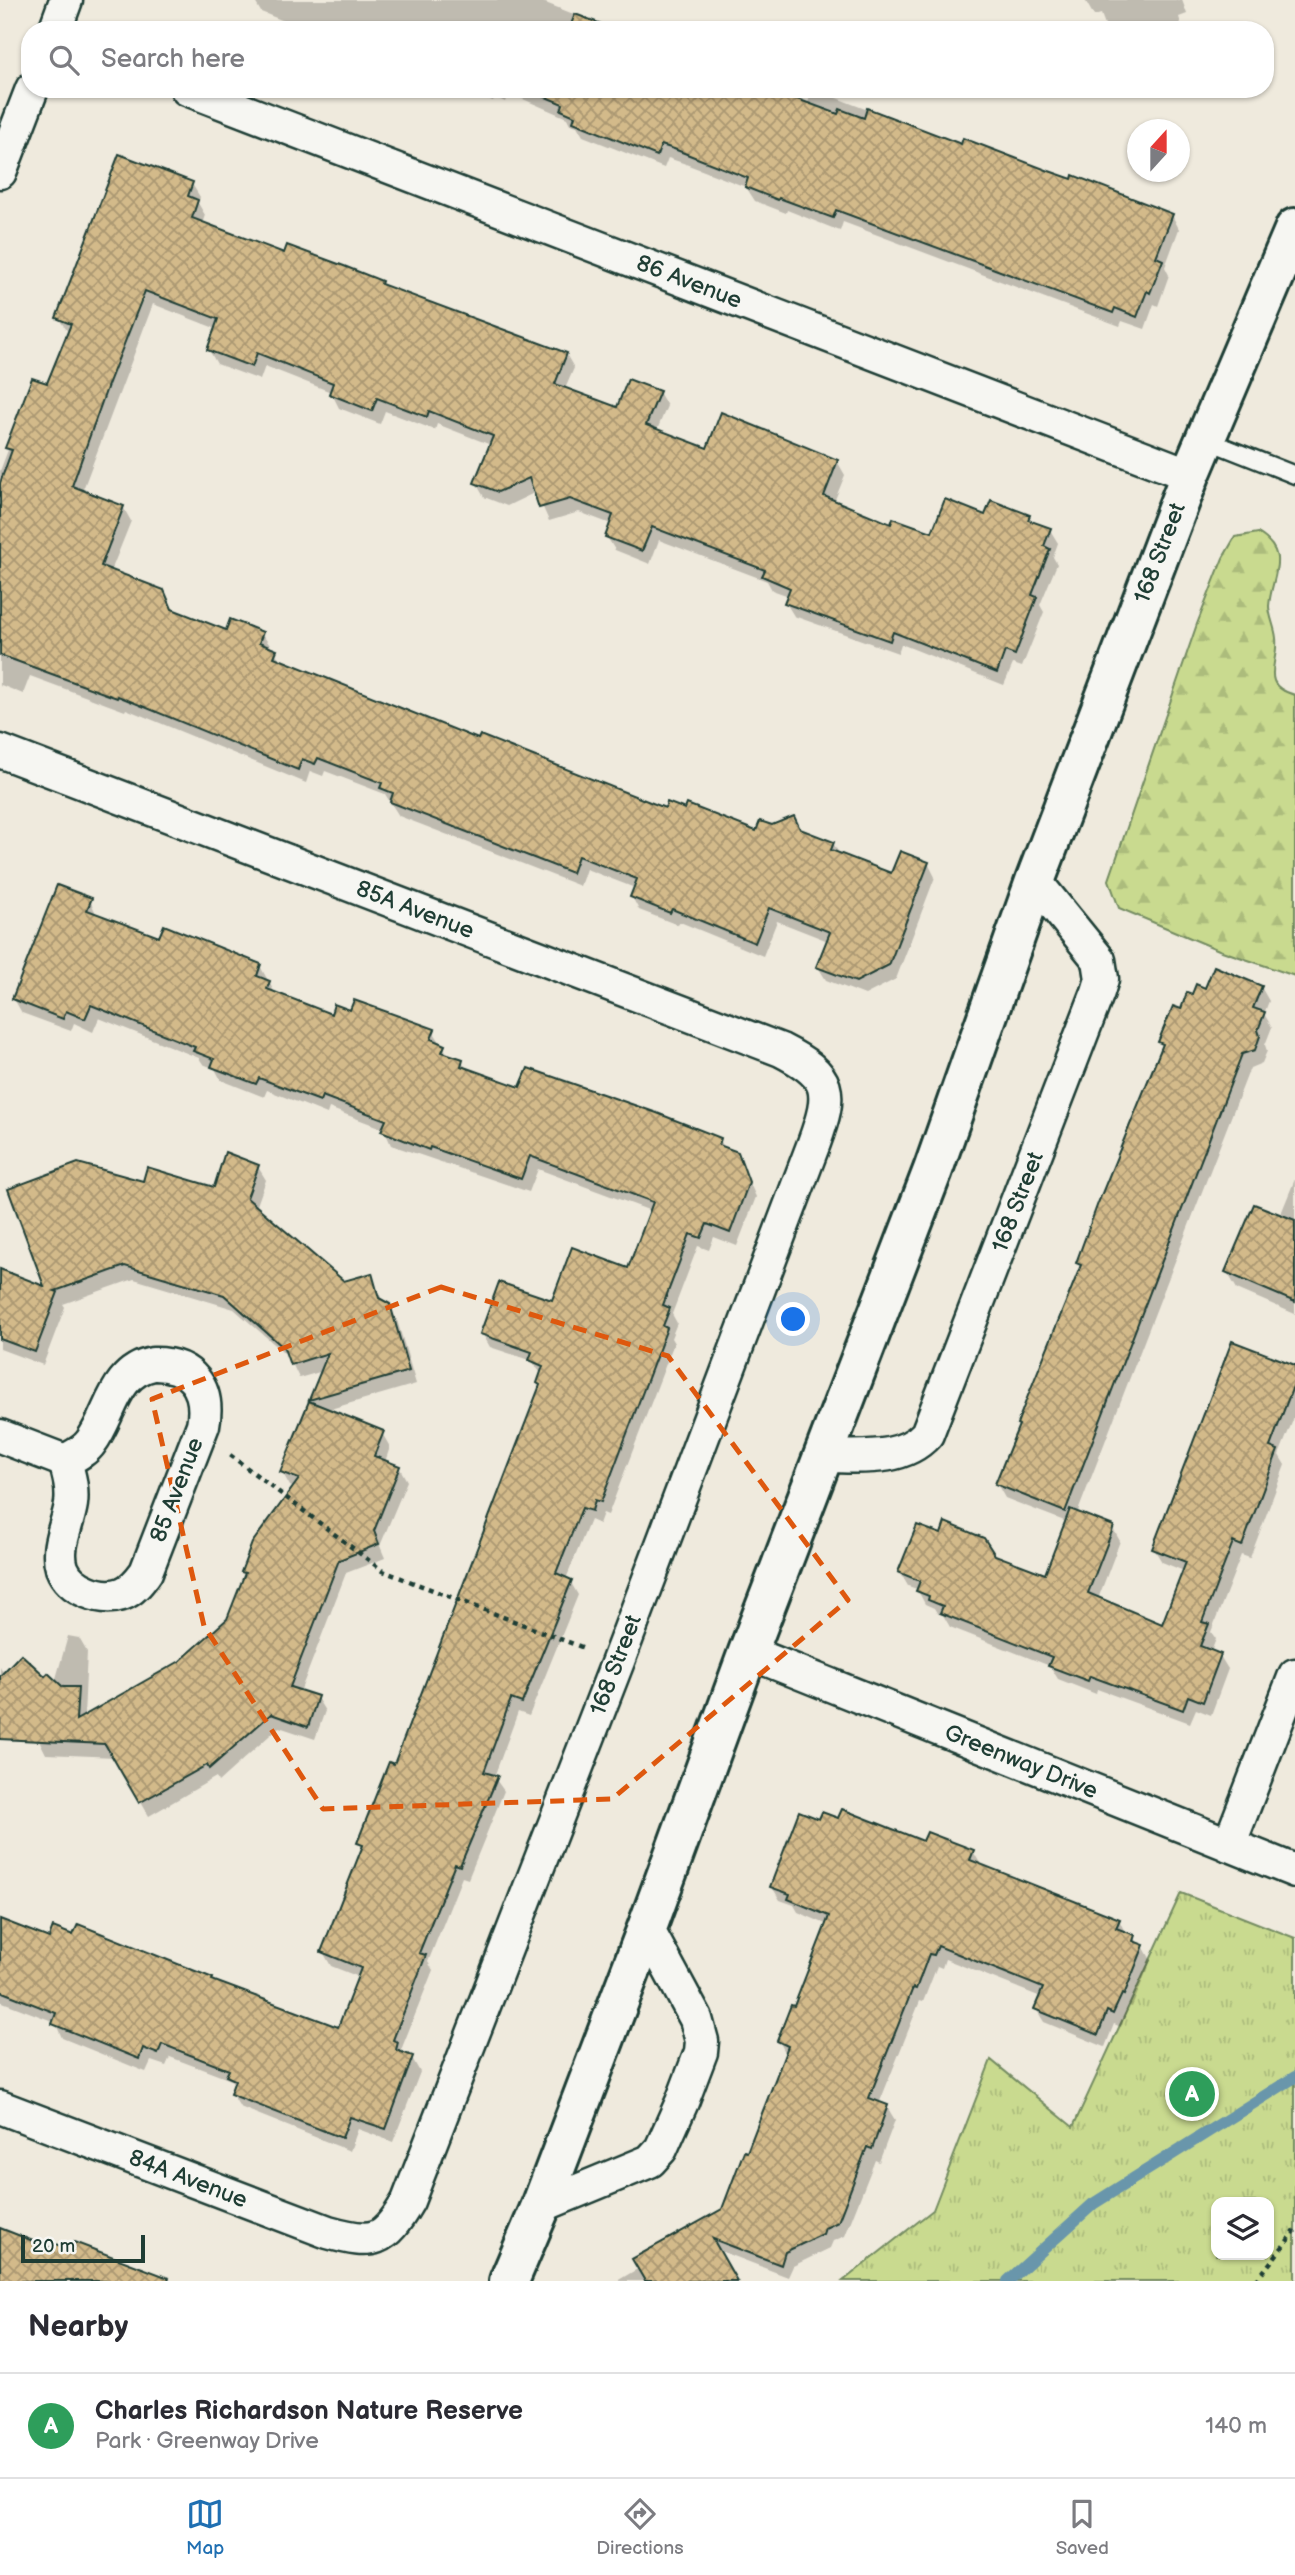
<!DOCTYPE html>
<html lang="en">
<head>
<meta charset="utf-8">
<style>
	:root { --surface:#fff; --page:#f2f2f3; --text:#2b2b33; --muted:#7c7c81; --line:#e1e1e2; --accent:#1f6fb2 }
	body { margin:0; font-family:"Balsamiq Sans",sans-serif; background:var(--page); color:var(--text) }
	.controls { position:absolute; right:21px; bottom:21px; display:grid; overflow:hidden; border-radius:14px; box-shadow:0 2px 5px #0004 }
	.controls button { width:63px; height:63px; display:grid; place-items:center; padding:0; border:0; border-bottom:2px solid var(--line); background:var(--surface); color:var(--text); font:35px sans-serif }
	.compass { position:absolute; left:1127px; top:119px; width:63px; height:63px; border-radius:50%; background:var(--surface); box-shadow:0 2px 5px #0004; rotate:21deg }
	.scale { position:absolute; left:21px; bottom:18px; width:124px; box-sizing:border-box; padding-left:7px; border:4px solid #1f3d34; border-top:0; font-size:19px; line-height:24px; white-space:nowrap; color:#1f3d34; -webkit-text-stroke:5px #f6f6f2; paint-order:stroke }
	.you { position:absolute; left:794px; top:1320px; width:24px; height:24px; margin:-18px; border:5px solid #fff; border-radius:50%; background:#1a73e8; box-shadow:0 0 0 10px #1a73e833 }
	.badge { display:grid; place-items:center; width:46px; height:46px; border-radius:50%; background:var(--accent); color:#fff; font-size:23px; font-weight:700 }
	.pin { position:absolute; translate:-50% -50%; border:4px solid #fff; box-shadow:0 2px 7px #0006 }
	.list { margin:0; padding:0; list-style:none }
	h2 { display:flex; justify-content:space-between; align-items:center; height:91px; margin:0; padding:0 28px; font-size:30px }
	h2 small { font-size:23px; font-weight:400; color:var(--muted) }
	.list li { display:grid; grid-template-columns:46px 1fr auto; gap:21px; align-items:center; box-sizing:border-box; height:105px; padding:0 28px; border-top:2px solid var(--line) }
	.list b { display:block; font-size:26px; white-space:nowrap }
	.list p { margin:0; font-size:23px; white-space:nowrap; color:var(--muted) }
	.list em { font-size:23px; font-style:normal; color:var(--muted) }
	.icon { flex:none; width:38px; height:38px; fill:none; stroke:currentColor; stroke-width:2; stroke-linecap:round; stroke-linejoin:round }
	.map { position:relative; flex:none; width:1295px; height:2281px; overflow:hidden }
	.search { position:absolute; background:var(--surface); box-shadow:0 2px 5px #0004; left:21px; right:21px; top:21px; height:77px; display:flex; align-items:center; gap:18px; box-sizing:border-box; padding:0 24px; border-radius:28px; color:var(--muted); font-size:26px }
	.sheet { height:196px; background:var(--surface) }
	nav { display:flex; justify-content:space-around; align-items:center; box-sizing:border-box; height:98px; border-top:2px solid var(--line); background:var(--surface); font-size:19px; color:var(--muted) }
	nav a { display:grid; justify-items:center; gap:4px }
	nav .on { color:var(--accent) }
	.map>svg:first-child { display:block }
	.forest { fill:url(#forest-firs); stroke:#748c62; stroke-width:2 }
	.park { fill:url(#park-tufts); stroke:#748c62; stroke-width:2; fill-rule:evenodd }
	.shadow { fill:#0003 }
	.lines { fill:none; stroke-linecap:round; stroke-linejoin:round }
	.stream { stroke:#6996ab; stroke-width:12 }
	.building { fill:url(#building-cross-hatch); stroke:#1f3d34; stroke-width:2 }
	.service-casing { stroke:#1f3d34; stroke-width:21 }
	.minor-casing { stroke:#1f3d34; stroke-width:37 }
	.secondary-casing { stroke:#1f3d34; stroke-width:44 }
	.path { stroke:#1f3d34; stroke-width:4.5; stroke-dasharray:5 5; stroke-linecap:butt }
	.service { stroke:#f6f6f2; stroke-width:16 }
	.minor { stroke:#f6f6f2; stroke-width:32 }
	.secondary { stroke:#f6f6f2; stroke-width:38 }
	.marked { fill:none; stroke:#de580e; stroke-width:5; stroke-dasharray:14 9; stroke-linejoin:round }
	.labels { text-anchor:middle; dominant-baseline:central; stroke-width:6; stroke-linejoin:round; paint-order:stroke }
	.street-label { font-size:23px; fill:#1f3d34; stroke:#f6f6f2 }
</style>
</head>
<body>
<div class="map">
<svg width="1295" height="2281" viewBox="0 0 1295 2281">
	<defs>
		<pattern id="forest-firs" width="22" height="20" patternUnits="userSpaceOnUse" patternTransform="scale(1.75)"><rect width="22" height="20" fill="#c9da8f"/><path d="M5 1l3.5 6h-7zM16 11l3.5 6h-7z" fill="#acbc7c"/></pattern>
		<pattern id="park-tufts" width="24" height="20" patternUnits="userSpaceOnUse" patternTransform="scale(1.75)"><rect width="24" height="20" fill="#c9da8f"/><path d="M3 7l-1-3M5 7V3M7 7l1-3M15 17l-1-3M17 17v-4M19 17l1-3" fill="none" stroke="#acbc7c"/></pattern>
		<pattern id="building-cross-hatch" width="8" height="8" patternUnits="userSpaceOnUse" patternTransform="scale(1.75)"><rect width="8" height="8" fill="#d3ba8a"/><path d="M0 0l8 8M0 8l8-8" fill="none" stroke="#ab9872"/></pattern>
	</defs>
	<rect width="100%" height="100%" fill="#efeadd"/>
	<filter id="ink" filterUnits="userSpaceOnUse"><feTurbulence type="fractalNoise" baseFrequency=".0143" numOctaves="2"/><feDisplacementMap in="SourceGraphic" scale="14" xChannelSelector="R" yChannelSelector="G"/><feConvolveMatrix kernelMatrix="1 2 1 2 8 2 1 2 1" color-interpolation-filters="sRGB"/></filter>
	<g filter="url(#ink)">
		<path class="forest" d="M 1258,533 C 1292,554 1271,576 1269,606 C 1269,616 1275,627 1276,638 C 1279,664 1258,685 1295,695 L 1295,976 L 1219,950 L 1119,908 L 1109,880 L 1197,624 L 1223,558 L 1235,537 Z"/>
		<path class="park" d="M 1181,1893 L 1295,1938 L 1295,2281 L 843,2281 L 933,2210 L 991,2060 L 1073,2127 ZM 1216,2202 L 1269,2202 L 1269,2255 L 1216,2255 Z"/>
		<g class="shadow">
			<polygon points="254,0 538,0 614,30 307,30 261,12"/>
			<polygon points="1085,0 1182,0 1187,14 1179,17 1182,27 1173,30 1107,30 1101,14 1094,16"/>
			<polygon points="462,89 767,89 807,105 813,89 962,146 1172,215 1179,229 1165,267 1169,275 1158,306 1154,304 1145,329 1122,321 1120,326 843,222 840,231 787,210 786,213 755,201 746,187 683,163 668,158 664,168 583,136 577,126 570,124 567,118 509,93 505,102 495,97 493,101"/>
			<polygon points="192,184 200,197 198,203 205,215 202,224 285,255 381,282 384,288 566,354 574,368 565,389 618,410 659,392 667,406 657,430 708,450 837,461 845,475 834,502 892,526 934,534 986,517 1029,517 1033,523 1050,530 1058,543 1053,557 1057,564 1040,605 1044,612 1022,667 1013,664 1004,685 901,644 898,653 794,616 786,603 789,596 772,590 767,581 659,540 650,564 615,550 607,537 611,524 579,512 549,521 536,492 507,506 484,497 476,483 491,445 437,424 435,430 385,411 380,424 339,408 331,392 265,366 260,380 217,364 209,350 217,329 153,304 82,492 123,507 131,521 111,571 162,591 173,611 227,632 262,634 282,662 479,742 666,810 757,834 800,831 833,843 840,855 892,875 928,863 935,877 896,979 865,995 826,980 818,967 828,941 777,921 763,956 680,922 678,925 639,910 632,897 635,888 586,869 580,886 399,816 385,794 325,771 323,776 310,771 306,783 126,709 125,711 30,676 23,694 1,685 0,687 0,471 8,450 7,447 48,386 69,333 58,318"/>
			<polygon points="90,900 97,916 160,940 260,966 276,995 332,1016 351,1012 433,1031 449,1056 462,1061 467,1070 521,1089 720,1140 725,1149 737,1154 756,1197 737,1246 714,1237 709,1250 698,1246 672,1314 677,1323 671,1338 674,1343 608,1515 603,1513 599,1524 590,1520 566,1579 570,1581 578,1595 529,1716 518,1712 494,1777 504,1791 468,1879 462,1877 428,1962 433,1970 401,2050 404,2055 412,2058 420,2072 393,2142 358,2129 350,2151 240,2107 232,2094 235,2087 231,2080 170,2057 166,2066 151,2061 146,2072 62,2038 55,2022 0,2001 0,1921 50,1940 212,1979 214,1983 339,2029 359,1977 331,1966 323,1952 363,1849 359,1842 395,1766 541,1388 539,1383 542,1375 532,1361 490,1347 482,1333 629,1271 651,1211 538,1169 529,1192 391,1145 384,1129 329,1108 327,1114 267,1090 264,1097 221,1080 215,1069 203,1064 199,1058 99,1018 93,1032 74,1023 71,1031 22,1013 14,999"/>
			<polygon points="1261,987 1269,1001 1264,1014 1272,1027 1265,1045 1267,1051 1262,1063 1250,1068 1077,1514 1112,1527 1120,1541 1098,1599 1163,1626 1184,1571 1162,1562 1154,1549 1295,1367 1295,1415 1279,1455 1285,1465 1250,1558 1241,1555 1211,1632 1216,1639 1211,1652 1220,1656 1228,1669 1211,1715 1196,1709 1190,1723 1097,1689 1096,1694 1058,1679 1050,1666 950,1627 943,1615 937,1613 934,1608 925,1604 917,1589 908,1586 900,1572 994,1556 1046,1576 1067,1522 1005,1498 997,1484 1020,1427 1019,1424 1081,1268 1078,1263 1164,1048 1160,1042 1193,996 1206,990"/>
			<polygon points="258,1167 266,1180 256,1208 344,1283 371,1275 383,1302 389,1305 397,1320 416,1384 327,1410 382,1433 390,1447 385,1462 399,1467 407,1481 380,1546 385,1558 346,1573 300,1692 317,1698 325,1711 315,1739 279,1727 218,1782 216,1777 149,1816 115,1757 46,1754 39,1740 0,1705 0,1666 4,1674 55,1682 68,1636 79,1638 87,1652 84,1717 181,1662 229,1620 245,1576 243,1572 295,1488 290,1486 282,1472 314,1405 311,1400 323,1371 299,1378 289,1357 234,1309 134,1279 63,1304 65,1307 43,1365 0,1349 0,1270 47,1289 144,1183 215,1190"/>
			<polygon points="1295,1179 1295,1314 1237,1289 1227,1272 1280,1216"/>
			<polygon points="820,1821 973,1851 981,1865 1119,1920 1126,1934 1134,1937 1139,1944 1143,1946 1151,1960 1132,2007 1129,2006 1121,2027 1114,2024 1105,2047 1044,2022 1036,2009 1041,1997 945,1959 942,1968 937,1966 923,2002 920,2001 879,2104 887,2107 895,2120 879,2162 875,2160 845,2236 833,2241 830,2248 793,2266 788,2277 718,2250 735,2281 617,2281 639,2268 723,2210 748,2154 786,2054 779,2041 795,2008 828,1925 798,1912 794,1905 780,1900 772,1887"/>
		</g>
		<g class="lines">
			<polyline class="stream" points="1008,2281 1093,2204 1295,2077"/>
		</g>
		<g class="building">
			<polygon points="575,14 617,30 569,30"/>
			<polygon points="546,89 770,89 838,114 840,109 864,118 867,108 961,144 963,138 1049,171 1072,179 1073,175 1173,214 1156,257 1163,260 1150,293 1147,291 1137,317 1115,308 1113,313 836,210 833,218 779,198 778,200 745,187 748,178 674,149 661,145 657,156 573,122 575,116 561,110 563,104 543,96"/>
			<polygon points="119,154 193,182 188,196 198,200 192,218 284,253 287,245 344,266 382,281 381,284 567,353 555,384 617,407 628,379 660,391 646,425 707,448 721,412 838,460 824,496 891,524 893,518 932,532 945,499 985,515 991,500 1030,515 1028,520 1051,528 1044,546 1050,549 1032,595 1037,597 1015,655 1005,651 997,673 893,632 890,641 784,603 790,588 762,576 765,570 652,527 642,551 605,537 613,515 570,499 539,508 529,478 498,492 474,483 493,436 429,411 427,417 377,398 372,411 329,394 333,383 257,353 252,367 207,350 218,319 145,291 108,385 72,486 124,506 101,566 164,590 172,609 226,630 230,619 263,632 259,643 277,650 274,657 478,739 480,735 665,808 667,802 685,809 687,804 756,831 760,821 772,825 794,816 800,829 834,842 831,850 891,873 900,851 929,862 889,965 856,982 816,967 830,932 769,908 755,943 672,909 670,913 630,897 637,879 578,856 572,873 390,802 393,793 380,788 382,783 318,758 315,764 302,759 298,770 118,696 117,698 0,655 0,483 12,450 5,448 32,378 47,383 71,324 56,318"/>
			<polygon points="57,885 92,898 87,910 159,937 164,925 261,964 257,976 270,981 267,989 331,1014 334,1004 350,1010 354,1000 435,1029 431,1039 445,1045 442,1052 463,1059 461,1066 520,1087 528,1068 657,1113 721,1138 719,1145 738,1152 749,1182 730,1233 707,1224 701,1238 690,1234 663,1305 670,1308 663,1326 667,1328 601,1502 595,1500 592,1511 582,1508 556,1573 572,1580 522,1703 511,1699 484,1772 498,1776 460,1866 455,1864 419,1953 426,1955 393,2040 398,2042 396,2050 413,2056 386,2129 350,2117 342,2138 230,2094 235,2080 226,2076 229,2070 162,2044 158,2054 143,2048 139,2059 52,2024 56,2013 0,1991 0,1919 49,1938 53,1927 73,1935 78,1924 213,1978 212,1980 338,2027 361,1968 321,1952 363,1845 357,1843 389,1762 394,1764 540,1385 537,1383 543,1366 529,1360 532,1352 480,1334 499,1282 552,1300 572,1247 628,1268 653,1202 530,1156 521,1179 430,1147 429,1150 381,1131 386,1120 322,1096 320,1101 259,1078 256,1084 211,1067 214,1059 193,1051 195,1047 91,1005 85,1019 66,1011 63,1019 12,999"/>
			<polygon points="1214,966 1262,986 1253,1008 1265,1012 1258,1030 1260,1036 1255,1050 1242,1054 1065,1512 995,1484 1019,1425 1017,1424 1029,1393 1081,1265 1076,1263 1098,1203 1163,1044 1158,1042 1173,1006 1181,1009 1187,992 1192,994 1196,984 1205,988"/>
			<polygon points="225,1152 259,1165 247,1198 344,1281 372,1273 379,1298 390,1304 409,1371 309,1400 328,1353 290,1365 284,1348 224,1295 125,1266 55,1291 58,1292 35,1352 0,1339 0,1269 44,1286 8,1189 78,1163 143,1181 147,1167 214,1187"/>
			<polygon points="1254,1204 1295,1220 1295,1302 1225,1272"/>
			<polygon points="1232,1341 1295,1365 1295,1381 1270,1447 1278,1450 1242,1546 1233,1542 1202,1622 1209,1624 1200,1646 1221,1654 1203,1702 1188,1696 1183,1710 1090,1676 1088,1681 1048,1666 1052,1657 940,1613 943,1606 928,1600 929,1596 916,1591 920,1581 898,1572 917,1525 941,1534 945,1522 984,1538 995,1555 1045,1574 1070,1509 1114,1526 1088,1593 1162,1624 1186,1562 1152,1549"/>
			<polygon points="309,1401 384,1431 374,1456 400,1466 374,1531 379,1544 339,1560 290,1687 318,1696 308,1727 271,1714 209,1769 207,1765 139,1803 105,1744 0,1739 0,1676 21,1654 45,1676 48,1673 63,1687 78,1687 76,1720 180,1661 227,1619 245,1573 241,1572 252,1543 299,1479 280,1472"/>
			<polygon points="842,1809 923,1841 927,1832 974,1850 970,1860 1120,1919 1116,1928 1135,1935 1133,1941 1144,1945 1124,1995 1122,1994 1113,2014 1107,2011 1098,2035 1034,2009 1043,1988 938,1946 934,1955 929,1954 916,1989 913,1988 869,2098 888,2105 872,2149 867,2147 838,2222 825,2228 823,2234 785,2252 781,2265 713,2239 737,2281 645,2281 632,2259 722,2209 744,2151 747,2152 788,2046 777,2041 791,2005 794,2006 829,1916 788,1899 790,1894 770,1887 799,1811 819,1819 822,1812 838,1818"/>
			<polygon points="0,2228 51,2248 53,2243 71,2250 74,2242 169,2278 168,2281 0,2281"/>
		</g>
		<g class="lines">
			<defs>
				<polyline id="service" points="1204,439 1295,475"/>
				<g id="minor">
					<polyline points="55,30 66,0"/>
					<polyline points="187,89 1190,475"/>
					<polyline points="0,172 32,89"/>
					<path d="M 0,751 L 781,1050 C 832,1076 833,1091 814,1143 L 618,1661 L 408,2201 C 384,2242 374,2245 328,2232 L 0,2107"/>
					<path d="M 153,1364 C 191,1363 210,1388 203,1425 L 146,1572 C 140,1580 133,1590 122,1594 C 101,1601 70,1589 62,1568 C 55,1546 68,1525 71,1504 C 73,1489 69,1475 65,1461 C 74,1456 85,1451 91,1442 C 112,1414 113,1372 153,1364 Z"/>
					<polyline points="0,1436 65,1461"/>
					<path d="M 824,1456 C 859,1456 902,1462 927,1434 L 1098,992 L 1102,979 L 1099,960 L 1035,881"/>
					<polyline points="748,1652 1295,1871"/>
					<polyline points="1229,1845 1295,1675"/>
					<polyline points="541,2206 650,2161 661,2149 682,2102 701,2052 702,2041 696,2019 647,1928"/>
				</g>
				<polyline id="secondary" points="509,2281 541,2206 647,1928 748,1652 933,1170 1035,881 1190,475 1295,228"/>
			</defs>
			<use href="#service" class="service-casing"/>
			<use href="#minor" class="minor-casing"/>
			<use href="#secondary" class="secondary-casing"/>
			<g class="path">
				<polyline points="230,1455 383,1571 584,1648"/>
				<polyline points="1256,2281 1295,2231"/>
			</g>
			<use href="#service" class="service"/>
			<use href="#minor" class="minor"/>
			<use href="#secondary" class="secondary"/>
		</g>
	</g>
	<path class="marked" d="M 441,1287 L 668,1356 L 848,1600 L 612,1799 L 323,1809 L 204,1626 L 152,1399 Z"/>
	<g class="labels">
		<g class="street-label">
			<text transform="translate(689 282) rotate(21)">86 Avenue</text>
			<text transform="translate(1160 553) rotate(-69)">168 Street</text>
			<text transform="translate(415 910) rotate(21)">85A Avenue</text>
			<text transform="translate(1018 1202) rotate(-69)">168 Street</text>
			<text transform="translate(177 1490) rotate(-69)">85 Avenue</text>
			<text transform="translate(616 1665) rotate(-69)">168 Street</text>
			<text transform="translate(1021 1762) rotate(22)">Greenway Drive</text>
			<text transform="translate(188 2179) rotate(21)">84A Avenue</text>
		</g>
	</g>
</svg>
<div class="controls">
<button><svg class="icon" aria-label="layers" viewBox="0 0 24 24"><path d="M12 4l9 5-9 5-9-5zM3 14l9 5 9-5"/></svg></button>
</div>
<svg class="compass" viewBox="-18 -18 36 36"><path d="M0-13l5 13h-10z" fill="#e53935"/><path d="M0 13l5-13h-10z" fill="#7c7c81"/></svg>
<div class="scale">20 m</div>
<div class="you"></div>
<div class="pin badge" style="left:1192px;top:2094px;background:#2e9e5b">A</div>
<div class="search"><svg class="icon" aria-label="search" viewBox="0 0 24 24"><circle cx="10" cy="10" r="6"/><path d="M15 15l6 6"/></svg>Search here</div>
</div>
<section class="sheet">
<h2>Nearby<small></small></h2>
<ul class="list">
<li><span class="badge" style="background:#2e9e5b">A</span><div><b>Charles Richardson Nature Reserve</b><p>Park · Greenway Drive</p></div><em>140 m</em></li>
</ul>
</section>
<nav>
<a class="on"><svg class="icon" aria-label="map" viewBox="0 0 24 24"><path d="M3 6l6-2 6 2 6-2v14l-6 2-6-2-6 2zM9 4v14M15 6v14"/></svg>Map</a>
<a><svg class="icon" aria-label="directions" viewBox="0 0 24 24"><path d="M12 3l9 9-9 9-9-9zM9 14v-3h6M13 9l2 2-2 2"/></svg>Directions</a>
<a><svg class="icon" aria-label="saved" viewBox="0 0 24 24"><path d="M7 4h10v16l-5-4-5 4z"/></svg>Saved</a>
</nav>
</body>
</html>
